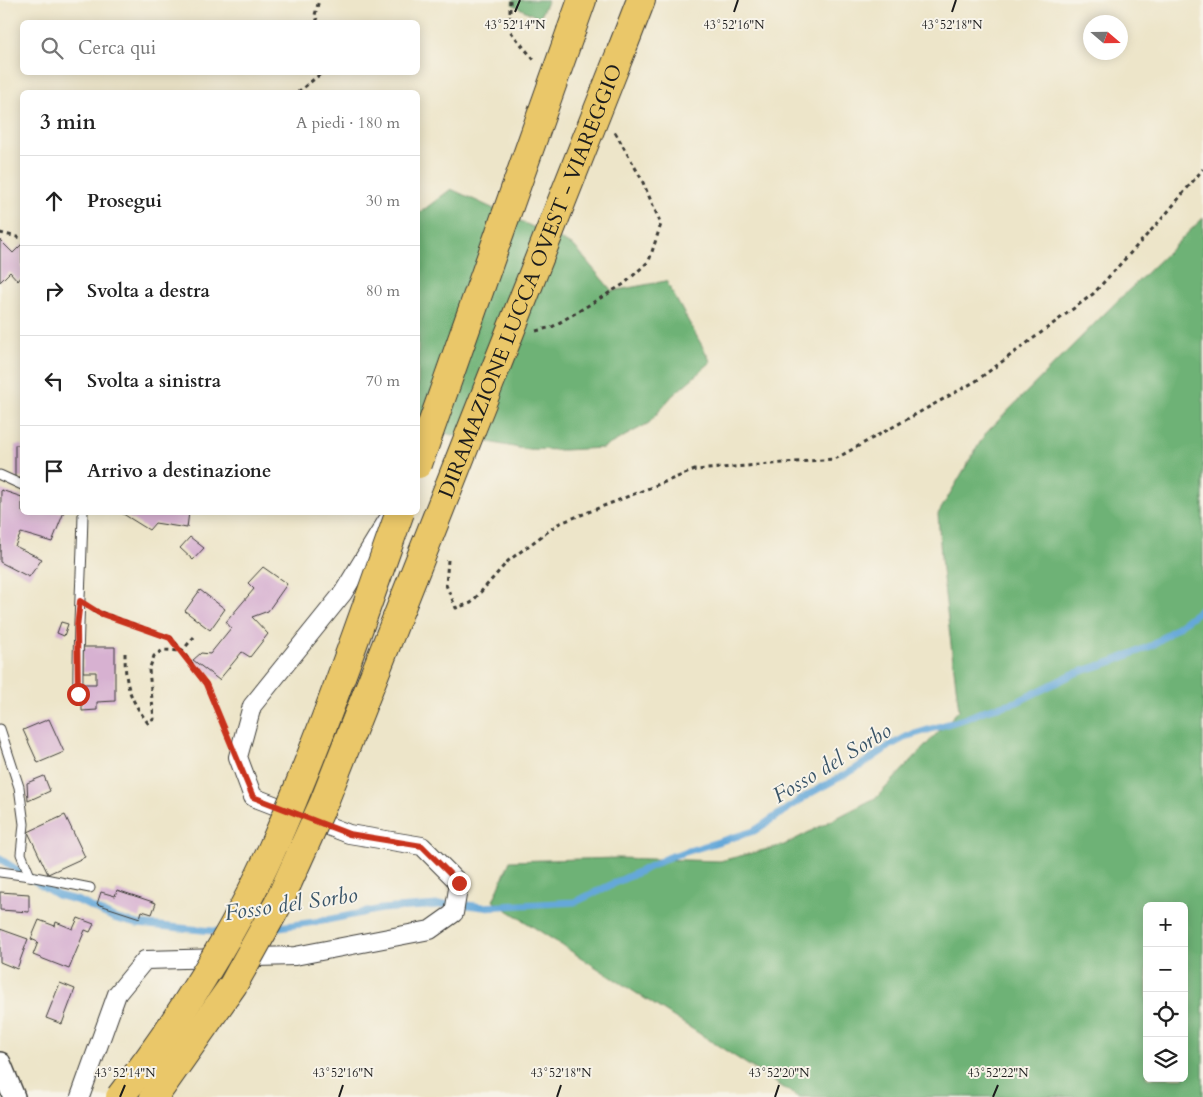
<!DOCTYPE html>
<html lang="it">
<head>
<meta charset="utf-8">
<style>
	:root { --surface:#fff; --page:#f2f2f2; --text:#222; --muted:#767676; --line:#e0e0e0 }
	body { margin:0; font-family:Cardo,serif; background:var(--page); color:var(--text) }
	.controls { position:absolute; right:15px; bottom:15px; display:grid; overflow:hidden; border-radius:8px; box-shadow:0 2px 12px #0003 }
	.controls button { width:45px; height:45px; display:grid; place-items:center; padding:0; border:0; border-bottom:1px solid var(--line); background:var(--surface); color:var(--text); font:25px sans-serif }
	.compass { position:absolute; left:1083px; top:15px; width:45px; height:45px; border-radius:50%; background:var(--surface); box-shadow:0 2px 12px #0003; rotate:110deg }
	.stop { position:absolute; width:15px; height:15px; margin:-11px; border:4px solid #c8321e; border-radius:50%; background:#fff }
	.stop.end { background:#c8321e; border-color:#fff; box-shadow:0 1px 5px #0008 }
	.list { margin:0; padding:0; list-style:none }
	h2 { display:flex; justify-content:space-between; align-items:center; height:65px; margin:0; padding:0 20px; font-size:21px }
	h2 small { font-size:16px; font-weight:400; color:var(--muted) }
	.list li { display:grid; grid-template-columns:32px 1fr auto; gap:15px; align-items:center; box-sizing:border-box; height:90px; padding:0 20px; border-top:1px solid var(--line) }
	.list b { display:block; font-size:19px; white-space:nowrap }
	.list em { font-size:16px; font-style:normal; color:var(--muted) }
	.icon { flex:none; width:28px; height:28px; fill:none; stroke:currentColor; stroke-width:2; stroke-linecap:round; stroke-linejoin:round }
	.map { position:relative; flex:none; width:1203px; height:1097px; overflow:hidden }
	.search { position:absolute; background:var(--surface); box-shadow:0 2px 12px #0003; left:20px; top:20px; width:400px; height:55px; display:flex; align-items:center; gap:12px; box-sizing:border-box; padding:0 18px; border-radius:8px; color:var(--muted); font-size:19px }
	.panel { position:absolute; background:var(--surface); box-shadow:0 2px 12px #0003; left:20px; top:90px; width:400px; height:425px; border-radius:8px }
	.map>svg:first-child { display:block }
	.forest { fill:#6eb276; stroke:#456749; fill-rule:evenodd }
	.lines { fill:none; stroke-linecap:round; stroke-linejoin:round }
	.stream { stroke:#65a8d9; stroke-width:7 }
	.building { fill:#d7b1d1 }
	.service-casing { stroke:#3b3a36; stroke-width:11 }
	.minor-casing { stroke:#3b3a36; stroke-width:20 }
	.tertiary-casing { stroke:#3b3a36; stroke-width:24 }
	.motorway-casing { stroke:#3b3a36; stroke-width:30 }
	.path { stroke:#3b3a36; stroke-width:3; stroke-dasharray:4 4; stroke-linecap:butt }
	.service { stroke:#fff; stroke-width:9 }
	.minor { stroke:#fff; stroke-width:18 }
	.tertiary { stroke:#fff; stroke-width:21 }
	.motorway { stroke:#eac769; stroke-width:28 }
	.motorway-bridge-casing { stroke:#3b3a36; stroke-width:30; stroke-linecap:butt }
	.motorway-bridge { stroke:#eac769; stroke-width:28 }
	.route { stroke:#c8321e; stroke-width:6 }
	.ticks { fill:none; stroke:#1c1c1c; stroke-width:2 }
	.labels { text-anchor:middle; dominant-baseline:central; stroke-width:4; stroke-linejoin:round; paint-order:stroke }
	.street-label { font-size:21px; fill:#1c1c1c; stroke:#f7f3e8 }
	.water-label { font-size:22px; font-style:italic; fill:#395468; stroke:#f7f3e8 }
	.ticks-label { font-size:12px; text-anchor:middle; fill:#1c1c1c; stroke:#f7f3e8; stroke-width:4; stroke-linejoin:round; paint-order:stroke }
</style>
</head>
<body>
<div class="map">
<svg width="1203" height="1097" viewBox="0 0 1203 1097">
	<rect width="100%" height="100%" fill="#f7f3e8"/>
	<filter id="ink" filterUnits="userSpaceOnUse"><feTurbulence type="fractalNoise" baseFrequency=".02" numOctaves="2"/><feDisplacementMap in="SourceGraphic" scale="10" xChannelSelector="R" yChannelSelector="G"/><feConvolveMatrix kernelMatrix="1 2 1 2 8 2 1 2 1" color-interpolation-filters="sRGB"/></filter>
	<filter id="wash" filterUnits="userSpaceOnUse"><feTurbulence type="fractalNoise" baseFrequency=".0096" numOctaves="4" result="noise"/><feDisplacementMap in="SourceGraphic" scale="20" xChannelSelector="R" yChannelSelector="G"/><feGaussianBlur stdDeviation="1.12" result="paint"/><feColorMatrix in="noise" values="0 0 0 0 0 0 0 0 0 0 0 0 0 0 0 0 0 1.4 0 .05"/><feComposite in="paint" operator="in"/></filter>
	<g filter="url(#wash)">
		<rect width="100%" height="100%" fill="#ede5c9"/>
		<g class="forest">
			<polygon points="513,0 548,0 539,18 512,4"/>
			<polygon points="451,189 574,246 612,291 666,281 711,362 672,396 649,423 603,448 563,450 524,449 418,428 418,214"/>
			<path d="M 1203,218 L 1203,1097 L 798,1097 L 493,901 L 510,861 L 618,858 L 720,861 L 784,845 L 877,797 L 959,710 L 942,570 L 938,514 L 985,434 L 1101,317 ZM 1147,906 L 1184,906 L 1184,1078 L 1147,1078 Z"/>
		</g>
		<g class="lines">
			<g class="stream">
				<polyline points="0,859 57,895 79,901 114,918 137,924 224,932"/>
				<polyline points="467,905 483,907 575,902 672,856 754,831 811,793 857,768 891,745 908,736 967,718 986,710 1017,702 1073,674 1114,661 1153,645 1203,608"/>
				<polyline points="272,928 322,921 381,909 452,904"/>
			</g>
		</g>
		<g id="blocks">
			<g class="building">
				<polygon points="0,240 13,253 22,244 22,276 18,281 10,272 0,282"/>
				<rect x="15" y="445" width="7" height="33"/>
				<polygon points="1,490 22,497 22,512 64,512 52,542 21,533 15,546 42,559 29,577 0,562"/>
				<polygon points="120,512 189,512 187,528 155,523 149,530"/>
				<polygon points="190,537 204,548 193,560 180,548"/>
				<polygon points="263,567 287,584 268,611 252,617 268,634 250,657 242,652 219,680 193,660 201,653 210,654 231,628 226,622 254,589 248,583"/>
				<polygon points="200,590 225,609 210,630 185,611"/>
				<polygon points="61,622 68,624 64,636 57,633"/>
				<polygon points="83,647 115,647 115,701 97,702 97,710 82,711 82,684 96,684 96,672 83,672"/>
				<polygon points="49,719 64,752 38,763 23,730"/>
				<polygon points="44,776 50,791 28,801 27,783"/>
				<polygon points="65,815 85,857 48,874 28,832"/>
				<polygon points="117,890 156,903 152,914 142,911 140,918 97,904 101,892 115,896"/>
				<polygon points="0,892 29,894 29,912 0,910"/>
				<polygon points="78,918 94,924 90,932 85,930 69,969 33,955 38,942 31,939 39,920 55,926 56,922 73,929"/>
				<polygon points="0,929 28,939 17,969 0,962"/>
				<polygon points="60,983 75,989 62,1024 46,1018"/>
			</g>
		</g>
	</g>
	<g filter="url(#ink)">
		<use href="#blocks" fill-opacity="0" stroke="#3b3a36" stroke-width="1"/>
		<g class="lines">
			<defs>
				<g id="service">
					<polyline points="0,475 22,485"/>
					<path d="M 78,694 C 77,633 82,573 83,512"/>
					<polyline points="0,729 19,787 24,824 21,854 30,876"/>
					<polyline points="0,872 30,876 90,888"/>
				</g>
				<polyline id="minor" points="80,1097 117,994 145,960 295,956 430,930 454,913 459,883 422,846 349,834 253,797 238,757 252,706 343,593 387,521"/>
				<polyline id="tertiary" points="0,1063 14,1097"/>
				<g id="motorway">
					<polyline points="571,31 582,0"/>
					<polyline points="622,49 641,0"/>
				</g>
			</defs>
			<use href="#service" class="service-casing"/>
			<use href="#minor" class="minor-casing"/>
			<use href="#tertiary" class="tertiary-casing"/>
			<use href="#motorway" class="motorway-casing"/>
			<g class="path">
				<polyline points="510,0 510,31 535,61"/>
				<polyline points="318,22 315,15 319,0"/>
				<polyline points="298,92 323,72"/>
				<polyline points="0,233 22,238"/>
				<polyline points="536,331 552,327 624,284 649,261 661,224 641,178 615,132"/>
				<polyline points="448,560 446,585 456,608 471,603 508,561 558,524 695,470 835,459 976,381 1093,294 1166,214 1203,169"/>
				<polyline points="94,610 171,638 182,651"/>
				<polyline points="194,637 182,651 206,684 224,728"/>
				<path d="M 125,653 C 125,684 129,698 148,723 L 154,719 L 149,670 L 154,656 L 163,650 L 182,651"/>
			</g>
			<use href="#service" class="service"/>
			<use href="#minor" class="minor"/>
			<use href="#tertiary" class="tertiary"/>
			<use href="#motorway" class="motorway"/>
			<defs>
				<g id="motorway-bridge">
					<polyline points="418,464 571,31"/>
					<path d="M 120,1097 C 176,1025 235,932 272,849 C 321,739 360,625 400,512"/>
					<path id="s1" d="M 154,1097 L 233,985 L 278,904 L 324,802 L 622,49"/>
				</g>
			</defs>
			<use href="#motorway-bridge" class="motorway-bridge-casing"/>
			<use href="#motorway-bridge" class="motorway-bridge"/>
		</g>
	</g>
	<g class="lines" filter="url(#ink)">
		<polyline class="route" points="78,694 77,627 80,601 99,613 170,638 206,684 253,797 349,834 422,846 459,883"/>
	</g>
	<path class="ticks" d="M 515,12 L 520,0M 734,12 L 738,0M 952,12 L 956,0M 120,1097 L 125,1085M 339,1097 L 343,1085M 557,1097 L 561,1085M 775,1097 L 779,1085M 993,1097 L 998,1085"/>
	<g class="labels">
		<g class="street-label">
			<text stroke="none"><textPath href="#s1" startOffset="902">DIRAMAZIONE LUCCA OVEST - VIAREGGIO</textPath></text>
		</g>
		<g class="water-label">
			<text transform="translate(832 763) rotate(-31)">Fosso del Sorbo</text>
			<text transform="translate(291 904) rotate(-8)">Fosso del Sorbo</text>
		</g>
	</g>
	<g class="ticks-label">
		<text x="515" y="29">43°52'14"N</text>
		<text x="734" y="29">43°52'16"N</text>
		<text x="952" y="29">43°52'18"N</text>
		<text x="125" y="1077">43°52'14"N</text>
		<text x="343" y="1077">43°52'16"N</text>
		<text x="561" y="1077">43°52'18"N</text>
		<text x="779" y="1077">43°52'20"N</text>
		<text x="998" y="1077">43°52'22"N</text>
	</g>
</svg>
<div class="controls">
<button>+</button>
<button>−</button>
<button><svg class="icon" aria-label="locate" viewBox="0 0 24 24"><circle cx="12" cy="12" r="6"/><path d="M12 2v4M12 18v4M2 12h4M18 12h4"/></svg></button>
<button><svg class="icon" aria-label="layers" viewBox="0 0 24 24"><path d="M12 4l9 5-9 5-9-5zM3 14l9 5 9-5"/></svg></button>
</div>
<svg class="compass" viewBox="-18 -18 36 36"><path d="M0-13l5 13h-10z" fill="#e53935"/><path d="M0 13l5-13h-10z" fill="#767676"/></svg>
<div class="stop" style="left:78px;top:694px"></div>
<div class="stop end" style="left:459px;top:883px"></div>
<div class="search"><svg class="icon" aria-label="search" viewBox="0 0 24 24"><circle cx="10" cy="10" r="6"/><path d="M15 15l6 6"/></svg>Cerca qui</div>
<section class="panel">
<h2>3 min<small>A piedi · 180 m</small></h2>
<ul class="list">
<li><svg class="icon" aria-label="ahead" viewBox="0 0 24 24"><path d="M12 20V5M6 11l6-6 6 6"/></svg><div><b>Prosegui</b></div><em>30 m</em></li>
<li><svg class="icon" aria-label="right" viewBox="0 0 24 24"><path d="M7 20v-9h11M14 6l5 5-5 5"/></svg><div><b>Svolta a destra</b></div><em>80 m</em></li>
<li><svg class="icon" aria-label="left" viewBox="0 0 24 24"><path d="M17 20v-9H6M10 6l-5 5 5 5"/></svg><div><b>Svolta a sinistra</b></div><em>70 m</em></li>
<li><svg class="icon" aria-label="arrive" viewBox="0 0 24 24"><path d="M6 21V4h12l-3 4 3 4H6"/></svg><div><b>Arrivo a destinazione</b></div></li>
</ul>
</section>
</div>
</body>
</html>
